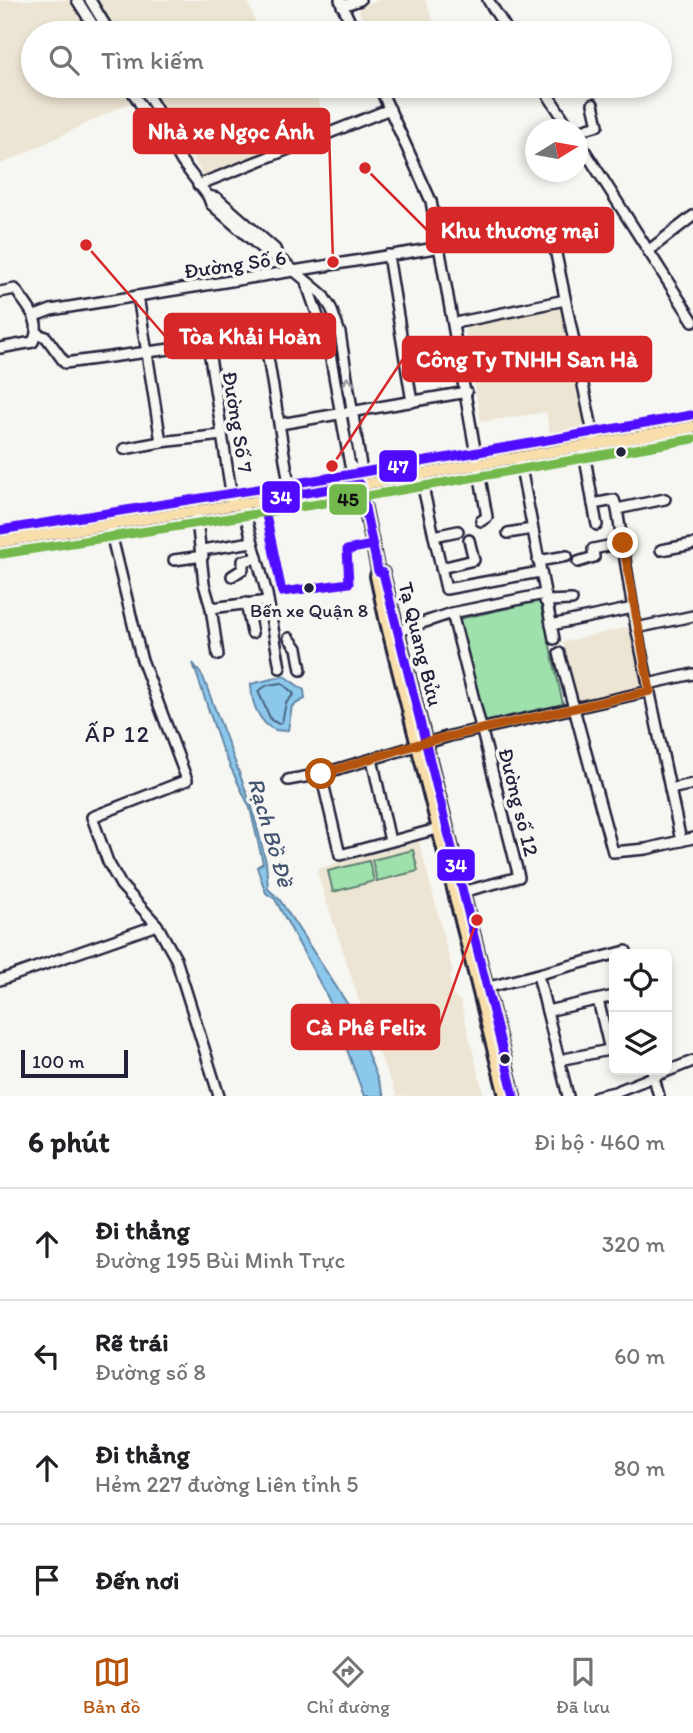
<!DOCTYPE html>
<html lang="vi">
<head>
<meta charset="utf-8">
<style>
	:root { --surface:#fff; --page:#f2f2f2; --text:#202124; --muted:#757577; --line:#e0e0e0; --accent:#b45309 }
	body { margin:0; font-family:Itim,sans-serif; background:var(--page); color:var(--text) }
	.controls { position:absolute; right:21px; bottom:21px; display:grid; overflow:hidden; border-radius:10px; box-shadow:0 4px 10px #0003 }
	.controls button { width:63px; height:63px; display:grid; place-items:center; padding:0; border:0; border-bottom:2px solid var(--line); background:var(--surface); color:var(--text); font:35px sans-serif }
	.compass { position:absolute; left:525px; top:119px; width:63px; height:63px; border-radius:50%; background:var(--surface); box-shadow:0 4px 10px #0003; rotate:79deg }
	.scale { position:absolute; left:21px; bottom:18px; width:107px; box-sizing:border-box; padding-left:7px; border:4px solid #22223b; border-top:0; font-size:19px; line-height:24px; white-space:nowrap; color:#22223b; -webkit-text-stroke:5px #f6f6f2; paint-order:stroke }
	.stop { position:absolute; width:21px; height:21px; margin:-16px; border:5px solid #b45309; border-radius:50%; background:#fff }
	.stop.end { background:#b45309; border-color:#fff; box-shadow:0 2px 7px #0008 }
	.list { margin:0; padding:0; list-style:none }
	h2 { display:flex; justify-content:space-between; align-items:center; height:91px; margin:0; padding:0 28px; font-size:30px }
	h2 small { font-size:23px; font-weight:400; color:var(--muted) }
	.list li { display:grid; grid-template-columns:46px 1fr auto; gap:21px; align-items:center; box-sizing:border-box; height:112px; padding:0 28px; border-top:2px solid var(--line) }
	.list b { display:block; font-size:26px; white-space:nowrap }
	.list p { margin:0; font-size:23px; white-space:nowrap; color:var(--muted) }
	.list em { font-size:23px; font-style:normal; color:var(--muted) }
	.icon { flex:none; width:38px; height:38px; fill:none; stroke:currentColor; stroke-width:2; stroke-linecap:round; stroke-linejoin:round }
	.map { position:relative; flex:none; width:693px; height:1096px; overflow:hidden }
	.search { position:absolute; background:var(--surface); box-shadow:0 4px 10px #0003; left:21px; right:21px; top:21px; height:77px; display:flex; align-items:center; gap:18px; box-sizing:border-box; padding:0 24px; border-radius:38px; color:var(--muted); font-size:26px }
	.sheet { height:539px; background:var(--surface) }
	nav { display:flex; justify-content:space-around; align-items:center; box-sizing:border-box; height:98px; border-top:2px solid var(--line); background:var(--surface); font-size:19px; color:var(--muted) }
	nav a { display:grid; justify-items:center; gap:4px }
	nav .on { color:var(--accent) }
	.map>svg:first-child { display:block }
	.built { fill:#ede5d3 }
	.green { fill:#9fe1ac; stroke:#608274; stroke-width:2 }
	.water { fill:#8cc8ec; stroke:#6286a5; stroke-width:2 }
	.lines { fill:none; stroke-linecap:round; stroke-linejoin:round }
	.shore { stroke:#4c6482; stroke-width:2 }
	.minor-casing { stroke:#22223b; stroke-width:14 }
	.major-casing { stroke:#22223b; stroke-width:16 }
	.minor { stroke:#f6f6f2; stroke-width:9 }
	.major { stroke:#f8deab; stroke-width:10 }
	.bus-1-casing { stroke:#f6f6f2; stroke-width:14 }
	.bus-2-casing { stroke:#f6f6f2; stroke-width:14 }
	.bus-3-casing { stroke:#f6f6f2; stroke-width:14 }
	.bus-1 { stroke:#4f0aff; stroke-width:9 }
	.bus-2 { stroke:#72b84c; stroke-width:9 }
	.bus-3 { stroke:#4f0aff; stroke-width:9 }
	.oneway { stroke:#9797a0 }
	.route { stroke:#b45309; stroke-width:9 }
	.bus-dot { fill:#22223b; stroke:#f6f6f2; stroke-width:2.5 }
	.labels { text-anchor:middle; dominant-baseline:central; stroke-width:7; stroke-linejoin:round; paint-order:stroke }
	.bus-label { font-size:19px; fill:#22223b; stroke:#f6f6f2 }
	.street-label { font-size:21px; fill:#22223b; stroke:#f6f6f2 }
	.neighbourhood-label { font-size:23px; letter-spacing:2px; fill:#22223b; stroke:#f6f6f2 }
	.water-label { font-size:23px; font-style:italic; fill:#425470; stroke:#f6f6f2 }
	.leader { fill:none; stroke:#d62828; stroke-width:2.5 }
	.callout-dot { fill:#d62828; stroke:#f6f6f2; stroke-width:2.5 }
	.callout { fill:#d62828; stroke:#d62828; stroke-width:2.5 }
	.callout-label { font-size:23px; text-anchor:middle; font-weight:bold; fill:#fff }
	.line-badge { stroke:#f6f6f2; stroke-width:2.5 }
	.badge-label { font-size:19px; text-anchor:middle; font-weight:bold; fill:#fff }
	.pale-badge-label { font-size:19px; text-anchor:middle; font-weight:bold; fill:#111 }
</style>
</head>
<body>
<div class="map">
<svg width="693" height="1096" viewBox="0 0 693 1096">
	<rect width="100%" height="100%" fill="#f6f6f2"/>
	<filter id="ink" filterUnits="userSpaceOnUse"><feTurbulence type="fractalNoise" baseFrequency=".0143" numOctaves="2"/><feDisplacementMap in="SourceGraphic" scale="14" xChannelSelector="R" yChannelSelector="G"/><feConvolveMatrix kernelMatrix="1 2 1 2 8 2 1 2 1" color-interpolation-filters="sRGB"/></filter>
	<g filter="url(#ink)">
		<g class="built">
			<polygon points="0,0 247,0 260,33 33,33 33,86 312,86 328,126 205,178 150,93 0,165"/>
			<polygon points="380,0 425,0 438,33 369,33 359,12 361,6"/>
			<polygon points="565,304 593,430 551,440 546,412 481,422 464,324"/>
			<polygon points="629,627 644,690 577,705 563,642"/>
			<polygon points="419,841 453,972 449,977 454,997 460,1000 484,1096 397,1096 367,1025 316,869"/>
		</g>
		<g class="green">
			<polygon points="540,601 563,704 482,722 459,619"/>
			<polygon points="413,850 418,871 377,881 372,860"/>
			<polygon points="369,861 374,881 333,892 328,871"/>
		</g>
		<g class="water">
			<polygon points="193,663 203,677 252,807 266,862 268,889 279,899 350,1008 384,1096 364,1096 328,998 275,899 266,893 257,867 263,863 250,808 221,747"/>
			<path d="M 284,676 L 304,690 L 305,699 L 292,706 L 288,730 C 264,736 251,706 251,684 Z"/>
		</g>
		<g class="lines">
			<polygon class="shore" points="282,683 294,694 286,703 282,722 279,724 271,720 258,691 268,685"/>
			<defs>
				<g id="minor">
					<polyline points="77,0 98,33"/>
					<polyline points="90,0 110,33"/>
					<polyline points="340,0 355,33"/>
					<polyline points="488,0 509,33"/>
					<polyline points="342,6 360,0"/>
					<polyline points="129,86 158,133 165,133"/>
					<polyline points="142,86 166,125 165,133 182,162 208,196 211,204 269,255 279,258 322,294 331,308 340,333 361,466 357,472"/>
					<polyline points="379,86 431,201 487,517 481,521"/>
					<polyline points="542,86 571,130"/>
					<polyline points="578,131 598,125 593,104"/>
					<polyline points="578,140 693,321"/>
					<polyline points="198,185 390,109"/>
					<polyline points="208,196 217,198 275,249 279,258"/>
					<polyline points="549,220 595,443"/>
					<polyline points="648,251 693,216"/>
					<polyline points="388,255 412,402"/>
					<polyline points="307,285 329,348 350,465 357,472 360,484"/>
					<path d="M 0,292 L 15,289 C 26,305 44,321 33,342 L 0,348"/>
					<polyline points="138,296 161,442 222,435"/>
					<polyline points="35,316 51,310 442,247"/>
					<polyline points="455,323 565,300"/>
					<polyline points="264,333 291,496"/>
					<polyline points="37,334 46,337 65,363 208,344 322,323"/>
					<polyline points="208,344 233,505"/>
					<polyline points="280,424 467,392"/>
					<polyline points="583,446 593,504 614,500 617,509 635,622 681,841"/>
					<polyline points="124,449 161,442"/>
					<polyline points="519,457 554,639"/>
					<polyline points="420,474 446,589 540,572"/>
					<polyline points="242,503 267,594 280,668"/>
					<polyline points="593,504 597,525"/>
					<polyline points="617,509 665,499"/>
					<polyline points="196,510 204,584 211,608 218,655"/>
					<polyline points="109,525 141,657 187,780 92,817 108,862 121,885 157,925 176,959 219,1096"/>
					<polyline points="508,533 532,529"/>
					<polyline points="434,536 458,531"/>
					<polyline points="202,550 252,542"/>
					<polyline points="661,550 693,544"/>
					<polyline points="174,560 203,556"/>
					<polyline points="538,561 567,556"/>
					<polyline points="578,562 594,557 593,549 623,543"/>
					<polyline points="441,568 474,560 469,540"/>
					<polyline points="232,576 243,569 243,561 257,558"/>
					<polyline points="545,601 572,600"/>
					<polyline points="246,603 252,633"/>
					<polyline points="211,608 268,601"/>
					<polyline points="452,613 519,877 462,892"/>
					<polyline points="551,625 633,608"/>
					<polyline points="636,628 693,616"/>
					<polyline points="398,631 452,613 544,594"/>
					<polyline points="289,638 297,648 301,670"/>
					<polyline points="559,653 613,852 646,849 693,838"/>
					<polyline points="648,684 693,674"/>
					<polyline points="372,759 390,841"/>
					<polyline points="321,774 340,855 437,829"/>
					<polyline points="288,780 321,774 450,736 650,691"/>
					<polyline points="670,789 693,784"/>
					<polyline points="538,975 568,1096"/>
					<polyline points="0,980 157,925"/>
					<polyline points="482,989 626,951 627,954"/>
					<polyline points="598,1000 610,1050"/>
					<polyline points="547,1011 614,996"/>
					<polyline points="559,1060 614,1049"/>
					<polyline points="652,1070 659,1096"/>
					<polyline points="597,1096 615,1092 693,1061"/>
				</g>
				<g id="major">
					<polyline points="360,484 378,571 383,573 398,631 514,1096"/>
					<polyline points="0,542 348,487 693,427"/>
					<polyline points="378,571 376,576 385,618 505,1096"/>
				</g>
			</defs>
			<use href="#minor" class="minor-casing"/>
			<use href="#major" class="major-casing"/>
			<use href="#minor" class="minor"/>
			<use href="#major" class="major"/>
			<defs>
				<polyline id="bus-1" points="372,545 347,550 349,583 282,592 263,500 360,484 378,571 383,573 514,1096"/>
				<polyline id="bus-2" points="2,554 350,499 693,439"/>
				<polyline id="bus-3" points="0,530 346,475 691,415"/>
			</defs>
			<use href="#bus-1" class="bus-1-casing"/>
			<use href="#bus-2" class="bus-2-casing"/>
			<use href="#bus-3" class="bus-3-casing"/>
			<use href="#bus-1" class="bus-1"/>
			<use href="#bus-2" class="bus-2"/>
			<use href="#bus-3" class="bus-3"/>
		</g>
		<defs><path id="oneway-chevron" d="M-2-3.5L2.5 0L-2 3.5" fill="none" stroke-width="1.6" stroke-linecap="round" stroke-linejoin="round" transform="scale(1.75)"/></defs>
		<use class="oneway" href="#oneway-chevron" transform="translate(348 382) rotate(-99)"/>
	</g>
	<g class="lines" filter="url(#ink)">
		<polyline class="route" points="321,774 425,742 650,691 623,543"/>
	</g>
	<g class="bus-dot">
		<circle cx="621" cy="452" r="6"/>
		<circle cx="309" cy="588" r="6"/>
		<circle cx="505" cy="1059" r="6"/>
	</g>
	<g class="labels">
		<g class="bus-label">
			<text x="309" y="610">Bến xe Quận 8</text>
		</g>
		<g class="street-label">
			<text transform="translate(235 264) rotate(-8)">Đường Số 6</text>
			<text transform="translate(238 422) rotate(81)">Đường Số 7</text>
			<text transform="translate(421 644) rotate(76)">Tạ Quang Bửu</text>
			<text transform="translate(519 802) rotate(76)">Đường số 12</text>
		</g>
		<g class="neighbourhood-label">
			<text x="118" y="734">ẤP 12</text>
		</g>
		<g class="water-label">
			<text transform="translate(271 832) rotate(74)">Rạch Bồ Đề</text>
		</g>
	</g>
	<path class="leader" d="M333 262L329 131M365 168L427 230M86 245L165 336M332 466L403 359M477 920L439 1027"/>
	<g class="callout-dot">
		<circle cx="333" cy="262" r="7"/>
		<circle cx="365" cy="168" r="7"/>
		<circle cx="86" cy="245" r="7"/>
		<circle cx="332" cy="466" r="7"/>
		<circle cx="477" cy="920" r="7"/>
	</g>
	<g class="callout">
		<rect x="134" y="109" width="195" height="44" rx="7"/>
		<rect x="427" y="208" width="186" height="44" rx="7"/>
		<rect x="165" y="314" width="170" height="44" rx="7"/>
		<rect x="403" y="337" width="248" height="44" rx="7"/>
		<rect x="292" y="1005" width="147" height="44" rx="7"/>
	</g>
	<g class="callout-label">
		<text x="231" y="139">Nhà xe Ngọc Ánh</text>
		<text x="520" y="238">Khu thương mại</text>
		<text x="250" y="344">Tòa Khải Hoàn</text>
		<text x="527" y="367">Công Ty TNHH San Hà</text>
		<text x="366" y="1035">Cà Phê Felix</text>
	</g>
	<g class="line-badge">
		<rect x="378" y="449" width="40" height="34" rx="7" fill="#4f0aff"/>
		<rect x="261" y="480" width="40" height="34" rx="7" fill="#4f0aff"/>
		<rect x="328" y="483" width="40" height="33" rx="7" fill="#72b84c"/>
		<rect x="436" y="848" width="40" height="34" rx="7" fill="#4f0aff"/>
	</g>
	<g class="badge-label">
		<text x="398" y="473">47</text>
		<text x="281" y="504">34</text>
		<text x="456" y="872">34</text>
	</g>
	<g class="pale-badge-label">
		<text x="348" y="506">45</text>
	</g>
</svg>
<div class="controls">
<button><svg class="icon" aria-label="locate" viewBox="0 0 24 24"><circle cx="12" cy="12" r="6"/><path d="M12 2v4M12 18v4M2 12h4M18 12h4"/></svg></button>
<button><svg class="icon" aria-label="layers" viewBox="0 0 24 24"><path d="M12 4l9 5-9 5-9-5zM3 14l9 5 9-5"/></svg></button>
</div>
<svg class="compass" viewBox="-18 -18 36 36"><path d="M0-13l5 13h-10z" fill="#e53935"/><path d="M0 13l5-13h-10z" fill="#757577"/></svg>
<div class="scale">100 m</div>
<div class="stop" style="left:321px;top:774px"></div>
<div class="stop end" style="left:623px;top:543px"></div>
<div class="search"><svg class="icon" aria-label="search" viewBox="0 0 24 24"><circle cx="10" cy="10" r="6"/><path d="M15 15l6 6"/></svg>Tìm kiếm</div>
</div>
<section class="sheet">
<h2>6 phút<small>Đi bộ · 460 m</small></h2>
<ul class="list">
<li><svg class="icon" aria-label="ahead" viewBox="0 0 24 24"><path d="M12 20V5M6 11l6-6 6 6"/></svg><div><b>Đi thẳng</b><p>Đường 195 Bùi Minh Trực</p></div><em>320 m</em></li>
<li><svg class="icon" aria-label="left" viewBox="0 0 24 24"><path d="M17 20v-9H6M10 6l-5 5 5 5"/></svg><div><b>Rẽ trái</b><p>Đường số 8</p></div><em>60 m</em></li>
<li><svg class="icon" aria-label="ahead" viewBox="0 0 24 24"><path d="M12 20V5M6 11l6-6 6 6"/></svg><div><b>Đi thẳng</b><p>Hẻm 227 đường Liên tỉnh 5</p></div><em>80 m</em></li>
<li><svg class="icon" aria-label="arrive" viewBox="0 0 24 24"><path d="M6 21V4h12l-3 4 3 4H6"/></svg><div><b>Đến nơi</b></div></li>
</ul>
</section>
<nav>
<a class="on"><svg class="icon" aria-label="map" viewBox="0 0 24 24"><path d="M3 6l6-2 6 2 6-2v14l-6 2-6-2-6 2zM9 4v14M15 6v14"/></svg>Bản đồ</a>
<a><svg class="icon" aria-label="directions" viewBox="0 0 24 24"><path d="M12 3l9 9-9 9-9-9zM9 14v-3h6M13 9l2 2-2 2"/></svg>Chỉ đường</a>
<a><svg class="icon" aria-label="saved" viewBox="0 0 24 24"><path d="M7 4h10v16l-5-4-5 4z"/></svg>Đã lưu</a>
</nav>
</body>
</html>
